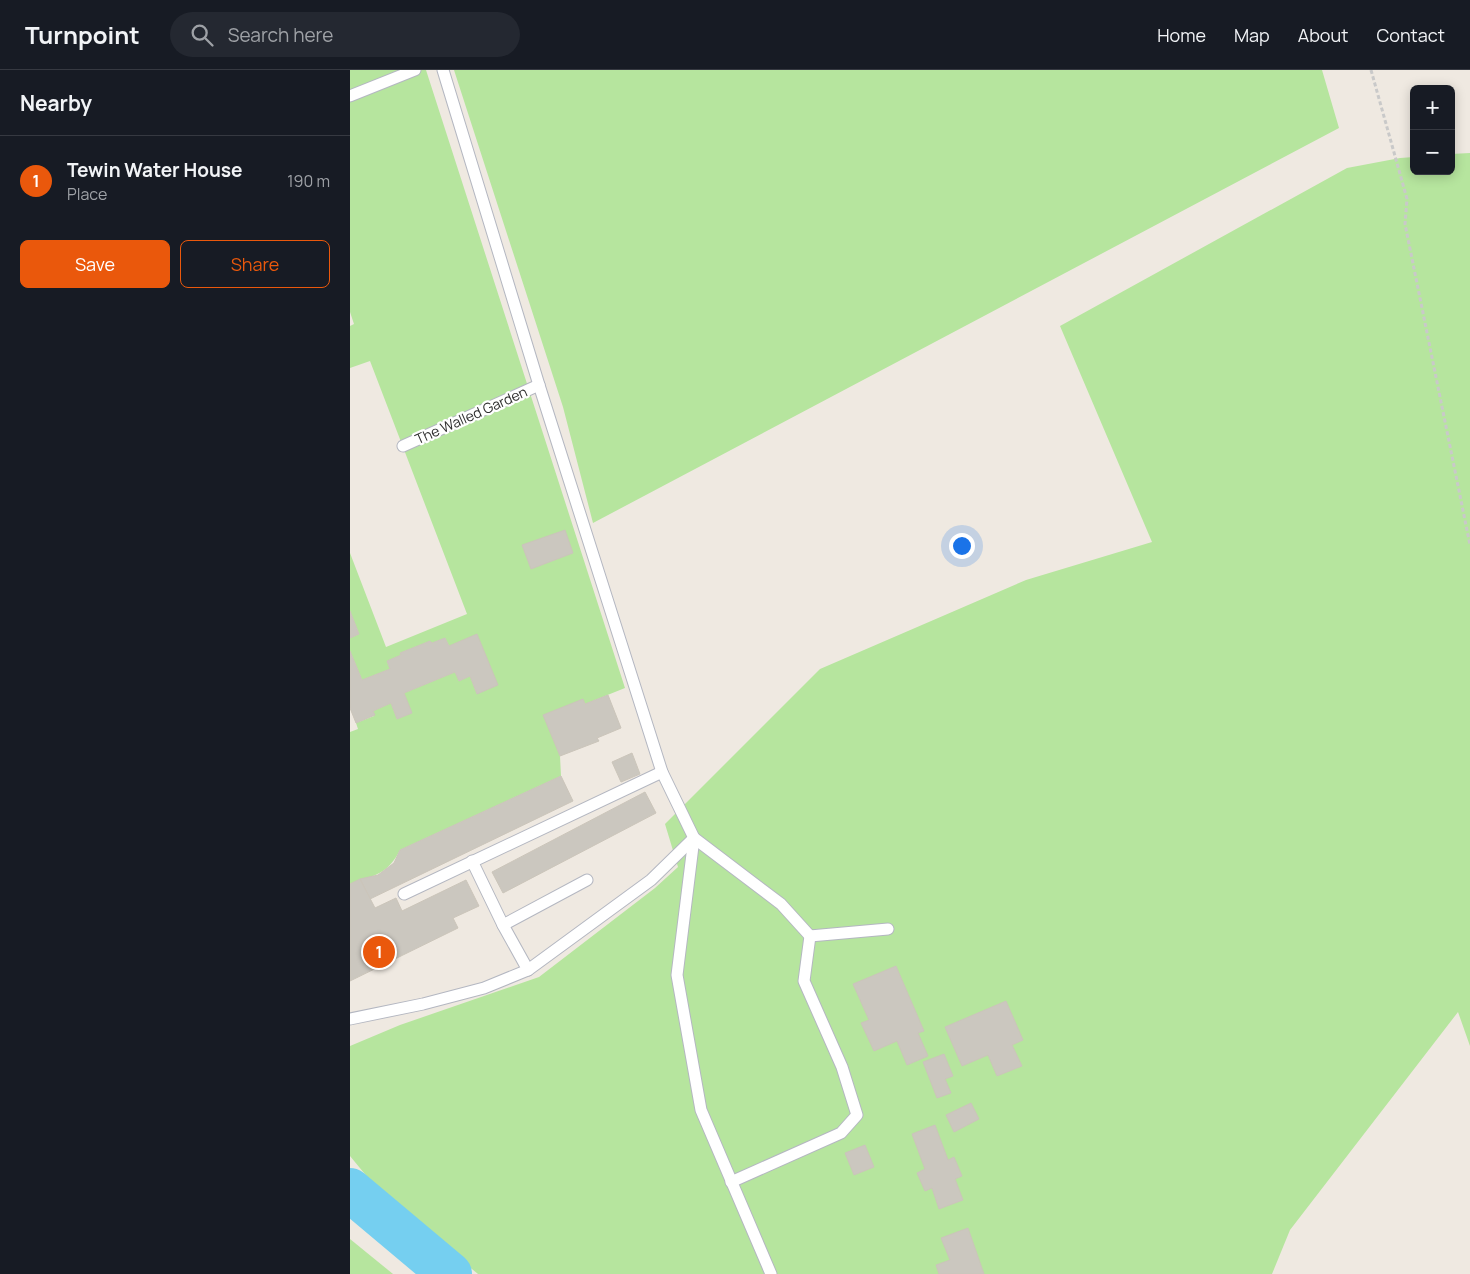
<!DOCTYPE html>
<html lang="en">
<head>
<meta charset="utf-8">
<style>
	:root { --surface:#171b24; --page:#242831; --text:#f1f3f6; --muted:#9ea1a6; --line:#363941; --accent:#ea580c }
	body { margin:0; font-family:Manrope,sans-serif; background:var(--page); color:var(--text) }
	.controls { position:absolute; right:15px; top:15px; display:grid; overflow:hidden; border-radius:8px; box-shadow:0 2px 12px #0003 }
	.controls button { width:45px; height:45px; display:grid; place-items:center; padding:0; border:0; border-bottom:1px solid var(--line); background:var(--surface); color:var(--text); font:25px sans-serif }
	.you { position:absolute; left:611px; top:475px; width:18px; height:18px; margin:-12px; border:4px solid #fff; border-radius:50%; background:#1a73e8; box-shadow:0 0 0 8px #1a73e833 }
	.badge { display:grid; place-items:center; width:32px; height:32px; border-radius:50%; background:var(--accent); color:#fff; font-size:16px; font-weight:700 }
	.pin { position:absolute; translate:-50% -50%; border:2px solid #fff; box-shadow:0 1px 5px #0006 }
	.list { margin:0; padding:0; list-style:none }
	h2 { display:flex; justify-content:space-between; align-items:center; height:65px; margin:0; padding:0 20px; font-size:21px }
	h2 small { font-size:16px; font-weight:400; color:var(--muted) }
	.list li { display:grid; grid-template-columns:32px 1fr auto; gap:15px; align-items:center; box-sizing:border-box; height:90px; padding:0 20px; border-top:1px solid var(--line) }
	.list b { display:block; font-size:19px; white-space:nowrap }
	.list p { margin:0; font-size:16px; white-space:nowrap; color:var(--muted) }
	.list em { font-size:16px; font-style:normal; color:var(--muted) }
	.actions { display:flex; gap:10px; padding:15px 20px }
	.actions a { flex:1; padding:11px 0; border:1px solid var(--accent); border-radius:8px; text-align:center; font-size:18px; color:var(--accent) }
	.actions .main { background:var(--accent); color:#fff }
	.icon { flex:none; width:28px; height:28px; fill:none; stroke:currentColor; stroke-width:2; stroke-linecap:round; stroke-linejoin:round }
	.map { position:relative; flex:none; width:1120px; height:1204px; overflow:hidden }
	header { display:flex; align-items:center; gap:30px; box-sizing:border-box; height:70px; padding:0 25px; background:var(--surface); border-bottom:1px solid var(--line) }
	header strong { font-size:24px }
	nav { display:flex; gap:28px; margin-inline-start:auto; font-size:18px }
	.search { width:350px; height:45px; background:var(--page); display:flex; align-items:center; gap:12px; box-sizing:border-box; padding:0 18px; border-radius:28px; color:var(--muted); font-size:19px }
	main { display:flex }
	aside { flex:1; background:var(--surface) }
	.map>svg:first-child { display:block }
	.green { fill:#b6e59e }
	.lines { fill:none; stroke-linecap:round; stroke-linejoin:round }
	.river { stroke:#75cff0; stroke-width:44 }
	.building { fill:#cbc7bf; stroke:#cbc5ba }
	.lane-casing { stroke:#b4b7c1; stroke-width:13 }
	.path { stroke:#c9c9c9; stroke-width:3; stroke-dasharray:4 2.5; stroke-linecap:butt }
	.lane { stroke:#fff; stroke-width:11 }
	.labels { text-anchor:middle; dominant-baseline:central; stroke-width:4.5; stroke-linejoin:round; paint-order:stroke }
	.street-label { font-size:14px; fill:#2e2e2e; stroke:#fff }
</style>
</head>
<body>
<header>
<strong>Turnpoint</strong>
<div class="search"><svg class="icon" aria-label="search" viewBox="0 0 24 24"><circle cx="10" cy="10" r="6"/><path d="M15 15l6 6"/></svg>Search here</div>
<nav><a>Home</a><a>Map</a><a>About</a><a>Contact</a></nav>
</header>
<main>
<aside>
<h2>Nearby<small></small></h2>
<ul class="list">
<li><span class="badge">1</span><div><b>Tewin Water House</b><p>Place</p></div><em>190 m</em></li>
</ul>
<div class="actions"><a class="main">Save</a><a>Share</a></div>
</aside>
<div class="map">
<svg width="1120" height="1204" viewBox="0 0 1120 1204">
	<rect width="100%" height="100%" fill="#efe9e1"/>
	<g class="green">
		<path d="M 0,0 L 76,0 L 275,618 L 235,634 L 233,630 L 194,645 L 210,686 L 211,706 L 50,780 C 38,804 24,806 0,814 L 0,662 L 8,659 L 6,653 L 24,646 L 23,641 L 41,633 L 47,649 L 61,643 L 54,623 L 105,602 L 109,611 L 120,606 L 127,624 L 127,565 L 99,576 L 95,568 L 82,573 L 80,571 L 50,583 L 51,585 L 37,591 L 40,599 L 12,610 L 0,581 L 0,568 L 9,564 L 0,541 L 0,483 L 36,577 L 117,544 L 20,291 L 0,298 L 0,256 L 4,254 L 0,242 Z"/>
		<polygon points="104,0 972,0 989,58 243,453 213,337"/>
		<polygon points="1120,83 1120,976 1108,942 940,1160 922,1204 128,1204 33,1126 0,1086 0,976 50,955 189,907 305,818 328,797 315,754 470,599 676,510 802,472 710,256 997,98 1050,88 1064,87 1064,101 1101,101 1101,84"/>
		<polygon points="0,1169 43,1204 0,1204"/>
	</g>
	<g class="lines">
		<polyline class="river" points="0,1120 100,1204"/>
	</g>
	<g class="building">
		<polygon points="215,460 223,483 181,499 172,475"/>
		<polygon points="0,541 9,564 0,568"/>
		<polygon points="127,564 148,615 127,624 120,606 109,611 105,602 54,623 62,643 47,649 41,633 23,641 25,645 6,653 0,638 0,581 12,610 40,599 37,591 51,585 50,583 80,571 82,573 95,568 99,576"/>
		<polygon points="258,625 271,658 247,668 249,671 210,686 193,645 233,629 235,634"/>
		<polygon points="282,683 290,704 271,712 262,692"/>
		<polygon points="211,706 223,731 20,829 10,809 28,805 44,793 50,780"/>
		<polygon points="295,722 306,743 153,823 142,802"/>
		<polygon points="10,809 25,838 46,828 52,841 116,810 129,836 103,848 108,858 0,911 0,814"/>
		<polygon points="546,896 574,961 568,963 578,986 557,995 547,971 524,981 511,953 519,950 503,914"/>
		<polygon points="656,931 673,970 662,975 672,996 647,1006 638,985 612,996 595,957"/>
		<polygon points="594,984 603,1006 595,1009 601,1023 587,1028 573,992"/>
		<polygon points="621,1033 629,1049 604,1062 596,1045"/>
		<polygon points="585,1055 598,1090 604,1087 612,1106 605,1109 613,1130 589,1139 582,1118 575,1121 567,1103 575,1099 562,1064"/>
		<polygon points="515,1075 524,1097 504,1105 495,1083"/>
		<polygon points="618,1158 634,1204 589,1204 586,1195 600,1190 591,1168"/>
	</g>
	<g class="lines">
		<defs>
			<g id="lane">
				<polyline points="93,0 189,315 312,702 344,768 431,834 460,866 538,859"/>
				<polyline points="0,26 65,0"/>
				<polyline points="53,376 189,315"/>
				<polyline points="344,768 327,905 351,1040 421,1204"/>
				<polyline points="122,791 153,855 237,810"/>
				<polyline points="54,824 312,702"/>
				<polyline points="153,855 178,900"/>
				<polyline points="0,949 73,934 134,918 178,900 301,810 344,768"/>
				<polyline points="381,1112 491,1063 507,1045 492,997 454,911 460,866"/>
			</g>
		</defs>
		<use href="#lane" class="lane-casing"/>
		<polyline class="path" points="1021,0 1057,129 1055,154 1120,475"/>
		<use href="#lane" class="lane"/>
	</g>
	<g class="labels">
		<g class="street-label">
			<text transform="translate(121 345) rotate(-24)">The Walled Garden</text>
		</g>
	</g>
</svg>
<div class="controls">
<button>+</button>
<button>−</button>
</div>
<div class="you"></div>
<div class="pin badge" style="left:29px;top:882px">1</div>
</div>
</main>
</body>
</html>
